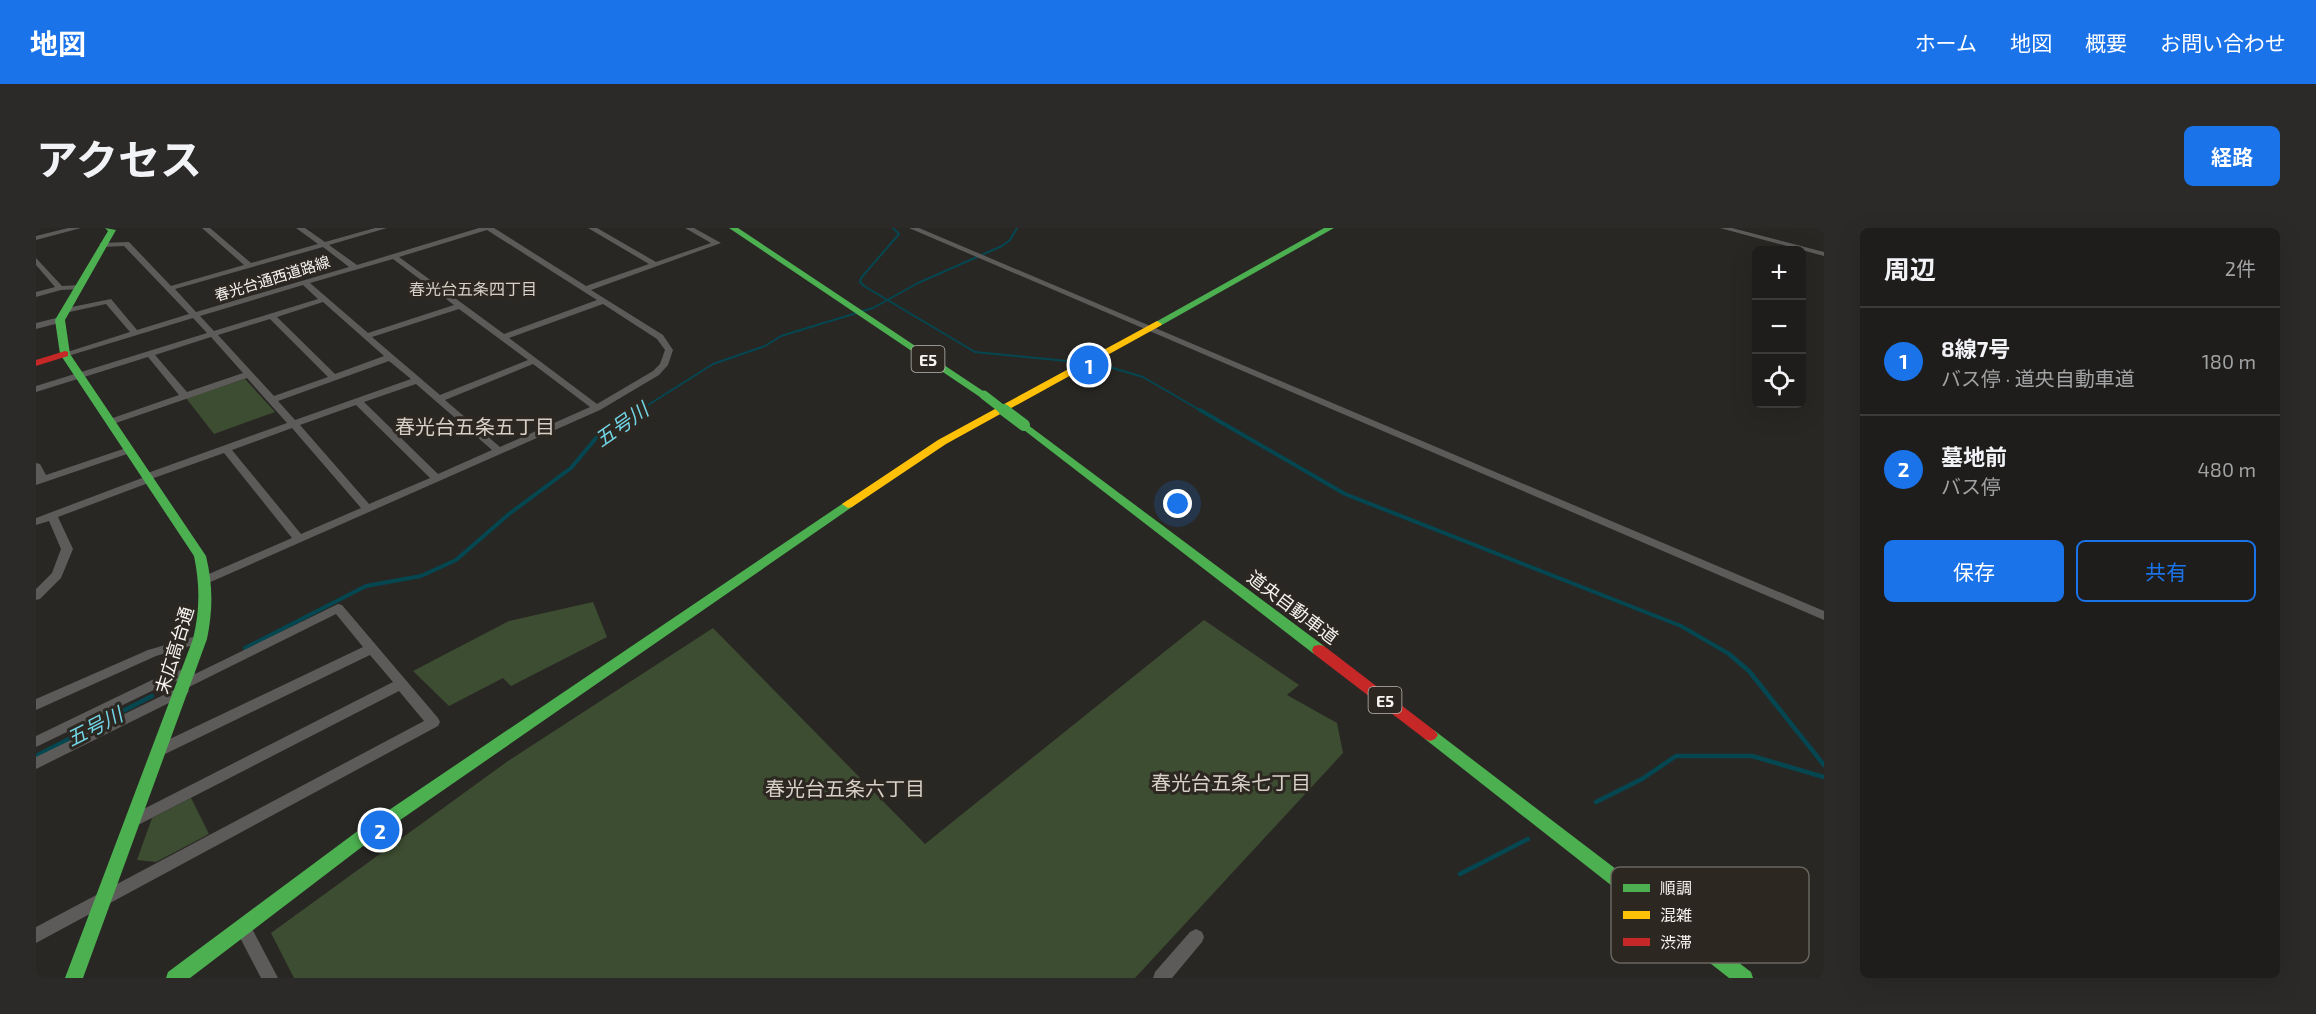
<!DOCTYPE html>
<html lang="ja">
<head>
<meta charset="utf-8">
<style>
	:root { --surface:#1f1d1b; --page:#2c2a28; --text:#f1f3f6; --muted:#a1a2a3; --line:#3c3b3a; --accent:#1a73e8 }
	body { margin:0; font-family:"Exo 2","Noto Sans JP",sans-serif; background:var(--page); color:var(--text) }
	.controls { position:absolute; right:18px; top:18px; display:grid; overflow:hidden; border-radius:9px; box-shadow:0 6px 24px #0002 }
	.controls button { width:54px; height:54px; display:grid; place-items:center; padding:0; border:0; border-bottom:2px solid var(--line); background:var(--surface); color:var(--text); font:30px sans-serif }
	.you { position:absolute; left:1142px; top:276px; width:21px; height:21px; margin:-15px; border:4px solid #fff; border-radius:50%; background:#1a73e8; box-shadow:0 0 0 9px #1a73e833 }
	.badge { display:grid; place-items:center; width:39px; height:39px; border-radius:50%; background:var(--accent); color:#fff; font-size:20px; font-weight:700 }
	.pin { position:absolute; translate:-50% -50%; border:3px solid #fff; box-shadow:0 2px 6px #0006 }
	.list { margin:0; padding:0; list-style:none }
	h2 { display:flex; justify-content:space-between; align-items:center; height:78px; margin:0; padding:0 24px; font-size:26px }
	h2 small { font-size:20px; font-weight:400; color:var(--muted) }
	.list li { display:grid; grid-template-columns:39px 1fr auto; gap:18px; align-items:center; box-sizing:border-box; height:108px; padding:0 24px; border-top:2px solid var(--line) }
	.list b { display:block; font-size:22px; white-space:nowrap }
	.list p { margin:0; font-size:20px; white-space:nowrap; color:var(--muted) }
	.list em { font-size:20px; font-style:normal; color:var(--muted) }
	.actions { display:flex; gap:12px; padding:18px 24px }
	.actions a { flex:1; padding:14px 0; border:2px solid var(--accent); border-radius:9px; text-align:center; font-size:21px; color:var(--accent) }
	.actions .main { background:var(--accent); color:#fff }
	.icon { flex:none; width:33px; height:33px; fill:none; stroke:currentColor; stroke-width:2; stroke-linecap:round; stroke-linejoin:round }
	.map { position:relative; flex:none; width:1788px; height:750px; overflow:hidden; border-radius:9px }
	header { display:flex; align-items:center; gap:36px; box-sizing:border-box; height:84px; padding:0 30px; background:var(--accent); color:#fff }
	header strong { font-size:28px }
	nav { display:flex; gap:33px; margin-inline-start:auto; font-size:21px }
	.intro { display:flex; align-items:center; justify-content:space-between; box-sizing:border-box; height:144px; padding:0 36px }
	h1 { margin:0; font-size:42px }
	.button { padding:15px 27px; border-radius:9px; background:var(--accent); color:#fff; font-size:21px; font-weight:700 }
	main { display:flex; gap:36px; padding:0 36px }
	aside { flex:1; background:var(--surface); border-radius:9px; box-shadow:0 6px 24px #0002 }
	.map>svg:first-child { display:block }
	.green { fill:#3d4d31 }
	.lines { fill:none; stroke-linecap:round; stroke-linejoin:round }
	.stream-far2 { stroke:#044751; stroke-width:2 }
	.stream-far1 { stroke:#044751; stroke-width:4 }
	.stream { stroke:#044751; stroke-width:4.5 }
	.street { fill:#5c5b5a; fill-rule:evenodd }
	.fast { fill:#4caf50; fill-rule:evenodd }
	.slow { fill:#ffc107; fill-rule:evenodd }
	.jam { fill:#c62828; fill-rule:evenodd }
	.fast-bridge-far1 { stroke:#4caf50; stroke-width:9 }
	.fast-bridge { stroke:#4caf50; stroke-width:12 }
	.labels { text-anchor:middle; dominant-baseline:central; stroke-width:6; stroke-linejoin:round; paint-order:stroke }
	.far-street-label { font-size:15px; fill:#f7f4f0; stroke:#2c2821 }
	.far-neighbourhood-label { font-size:16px; fill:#d6d0c7; stroke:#2c2821 }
	.shield { fill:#2c2821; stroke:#bab7b2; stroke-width:1.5 }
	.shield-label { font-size:16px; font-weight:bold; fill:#f7f4f0 }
	.street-label { font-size:18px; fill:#f7f4f0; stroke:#2c2821 }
	.water-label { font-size:20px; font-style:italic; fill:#72d5e7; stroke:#2c2821 }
	.neighbourhood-label { font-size:20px; fill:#d6d0c7; stroke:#2c2821 }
	.key { fill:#2c2821; stroke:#69655f; stroke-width:1.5 }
	.key-label { font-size:16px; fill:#f7f4f0 }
</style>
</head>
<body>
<header>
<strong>地図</strong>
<nav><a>ホーム</a><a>地図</a><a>概要</a><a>お問い合わせ</a></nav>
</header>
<div class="intro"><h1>アクセス</h1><a class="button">経路</a></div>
<main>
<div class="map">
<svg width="1788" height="750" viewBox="0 0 1788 750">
	<rect width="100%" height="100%" fill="#292724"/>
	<g class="green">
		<polygon points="209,151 239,184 178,206 150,170"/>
		<polygon points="557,374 571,409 475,458 467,450 413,478 377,443 473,393"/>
		<polygon points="1168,392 1263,457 1251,467 1301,495 1307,525 1099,750 258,750 235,705 472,533 677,400 889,616"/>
		<polygon points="155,570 173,606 120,634 101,632 116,590"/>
	</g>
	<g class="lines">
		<g class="stream-far2">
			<polyline points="857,0 863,6 825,50 824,54 828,58 939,124 1031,133"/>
			<polyline points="1070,138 1107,149 1167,184"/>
			<polyline points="601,184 677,136 729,118 745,108 837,80 882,55 966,18 974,12 981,0"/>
		</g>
		<g class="stream-far1">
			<polyline points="1164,182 1309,266 1645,398 1695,427"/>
			<polyline points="209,420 330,358 385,348 420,332 473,286 535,240 561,209 603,182"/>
		</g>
		<g class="stream">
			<polyline points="1693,426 1713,443 1788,537"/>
			<polyline points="0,528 116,468"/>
			<polyline points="1560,574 1606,551 1640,528 1716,528 1788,549"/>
			<polyline points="1424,646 1492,611"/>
		</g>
		<g class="street">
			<polygon points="32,0 45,0 0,12 0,8"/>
			<path d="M 166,0 L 174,0 L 215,35 L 282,16 L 260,0 L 269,0 L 289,14 L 339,0 L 351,0 L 293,17 L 321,37 L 443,0 L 458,0 L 550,58 L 613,36 L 552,0 L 561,0 L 620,34 L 675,15 L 649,0 L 658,0 L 685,15 L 555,62 L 627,107 L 637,122 L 632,137 L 623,147 L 564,182 L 170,356 L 164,352 L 166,349 L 256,310 L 188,225 L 115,251 L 115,254 L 22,289 L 37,321 L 25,350 L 4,371 L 0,372 L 0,361 L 16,345 L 25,321 L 13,293 L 0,297 L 0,290 L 106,250 L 106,247 L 251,195 L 211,150 L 77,196 L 71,196 L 71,192 L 143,167 L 112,129 L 0,164 L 0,158 L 171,105 L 157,90 L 32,128 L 25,126 L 94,104 L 70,76 L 29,85 L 25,83 L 26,81 L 75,71 L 101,102 L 153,86 L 88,18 L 67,19 L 64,19 L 64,15 L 93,14 L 135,58 L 208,37 ZM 451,2 L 561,72 L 468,106 L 363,29 ZM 287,19 L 313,39 L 160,84 L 139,61 ZM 357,31 L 418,77 L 332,105 L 274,55 ZM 267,57 L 282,71 L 178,103 L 164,88 ZM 287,74 L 348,128 L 299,146 L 241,89 ZM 567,76 L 621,111 L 629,122 L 624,136 L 617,143 L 561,176 L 473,110 ZM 423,81 L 492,132 L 404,167 L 336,109 ZM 234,91 L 292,149 L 238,168 L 182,107 ZM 175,109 L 207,145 L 151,164 L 119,127 ZM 353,133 L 375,151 L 259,192 L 242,173 ZM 497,136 L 554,179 L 464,219 L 409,172 ZM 380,156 L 456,222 L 402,246 L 328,174 ZM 320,177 L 394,250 L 333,276 L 264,197 ZM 256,200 L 325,280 L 265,306 L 196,222 Z"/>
			<polygon points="873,0 883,0 1788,383 1788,392"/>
			<polygon points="1684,0 1696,0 1788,24 1788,28"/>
			<polygon points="0,30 26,58 43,57 47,59 43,61 25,62 0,69 0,64 19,59 0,37"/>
			<polygon points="24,89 27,90 27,94 0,101 0,95"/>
			<polygon points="93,219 98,222 97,224 0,257 0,235 4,236 10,247"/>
			<polygon points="302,376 306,377 402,490 404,494 402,498 0,715 0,699 388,493 363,463 102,597 97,599 92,597 90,593 92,589 357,454 334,427 127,527 122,528 117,527 115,523 117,519 327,419 300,386 151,460 153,463 151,466 0,541 0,529 144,459 142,456 149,450 126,458 0,519 0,508 116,452 153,439 158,441 159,446"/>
			<polygon points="164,407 170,411 168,414 120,428 0,482 0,471 112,422"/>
			<polygon points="207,693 213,695 242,750 225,750 199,700 201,695"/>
			<polygon points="1160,701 1166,704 1168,709 1166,714 1136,750 1117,750 1119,744 1154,704"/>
		</g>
		<g class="fast">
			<path d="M 69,0 L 80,2 L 29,92 L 34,126 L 170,328 C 177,357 177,382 171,411 L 47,750 L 29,750 L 157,411 C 164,382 164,357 158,328 L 24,126 L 19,92 L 72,3 Z"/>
			<polygon points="693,0 702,0 953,167 948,170 944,169"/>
			<polygon points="1288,0 1298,0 1124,98 1116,96"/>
			<polygon points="988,194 1288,418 1290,422 1288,426 1278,426 984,199 984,195"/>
			<polygon points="812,272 818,276 816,279 331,615 154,750 130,750 132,744 319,605"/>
			<polygon points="1394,501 1399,503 1715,744 1717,750 1693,750 1389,511 1386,507 1389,503"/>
		</g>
		<polygon class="slow" points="1121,93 1126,96 1124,98 910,216 816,279 812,280 806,276 902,212"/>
		<g class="jam">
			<polygon points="29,123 32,124 32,128 0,138 0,132"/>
			<polygon points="1283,417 1288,418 1399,503 1402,507 1399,511 1394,513 1389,511 1278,426 1276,422 1278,418"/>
		</g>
		<polyline class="fast-bridge-far1" points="948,167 970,184"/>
		<polyline class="fast-bridge" points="968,182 988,197"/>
	</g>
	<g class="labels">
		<g class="far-street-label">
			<text transform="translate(236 50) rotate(-17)">春光台通西道路線</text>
		</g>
		<g class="far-neighbourhood-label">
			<text x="437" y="60">春光台五条四丁目</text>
		</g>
		<g class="shield">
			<rect x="875.5" y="118" width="33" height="26" rx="4.5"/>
			<rect x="1332.5" y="459" width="33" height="26" rx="4.5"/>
		</g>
		<g class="shield-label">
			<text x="892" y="131">E5</text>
			<text x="1349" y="472">E5</text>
		</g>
		<g class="street-label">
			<text transform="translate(1257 379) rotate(37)">道央自動車道</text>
			<text transform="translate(138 422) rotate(-73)">末広高台通</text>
		</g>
		<g class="water-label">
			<text transform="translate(585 196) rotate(-35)">五号川</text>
			<text transform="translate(58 498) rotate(-27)">五号川</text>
		</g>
		<g class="neighbourhood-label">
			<text x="439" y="198">春光台五条五丁目</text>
			<text x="1195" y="554">春光台五条七丁目</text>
			<text x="809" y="560">春光台五条六丁目</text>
		</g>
	</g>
	<rect x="1575" y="639" width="198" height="96" rx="9" class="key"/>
	<rect x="1587" y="656" width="27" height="8" fill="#4caf50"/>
	<rect x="1587" y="683" width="27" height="8" fill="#ffc107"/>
	<rect x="1587" y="710" width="27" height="8" fill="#c62828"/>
	<g class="key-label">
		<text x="1624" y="666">順調</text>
		<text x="1624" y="693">混雑</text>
		<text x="1624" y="720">渋滞</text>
	</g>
</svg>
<div class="controls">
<button>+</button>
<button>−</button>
<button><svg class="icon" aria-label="locate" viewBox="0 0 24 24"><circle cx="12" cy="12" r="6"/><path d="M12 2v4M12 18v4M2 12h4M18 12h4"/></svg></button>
</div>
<div class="you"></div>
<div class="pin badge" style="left:1053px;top:137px">1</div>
<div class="pin badge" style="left:344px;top:602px">2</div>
</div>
<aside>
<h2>周辺<small>2件</small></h2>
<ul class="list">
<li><span class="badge">1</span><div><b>8線7号</b><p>バス停 · 道央自動車道</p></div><em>180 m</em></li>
<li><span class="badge">2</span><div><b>墓地前</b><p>バス停</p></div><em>480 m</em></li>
</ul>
<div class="actions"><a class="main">保存</a><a>共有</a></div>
</aside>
</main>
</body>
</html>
